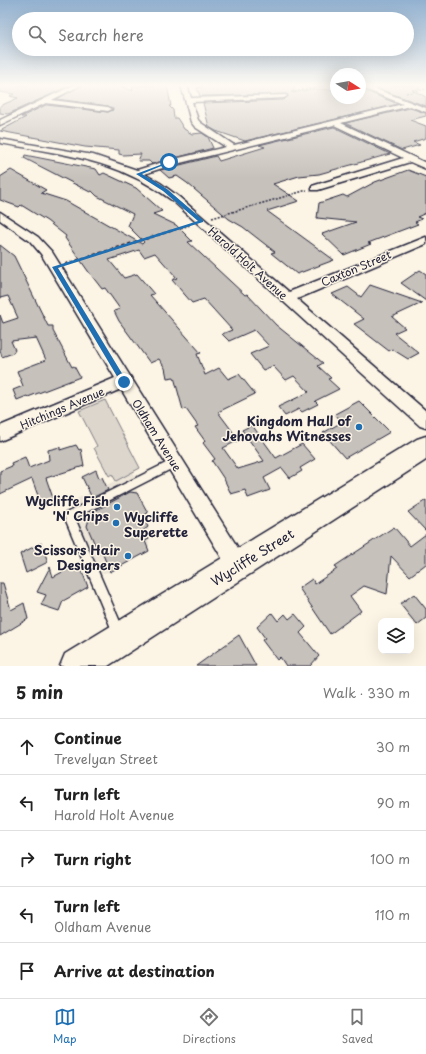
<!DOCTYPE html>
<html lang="en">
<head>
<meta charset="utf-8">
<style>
	:root { --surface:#fff; --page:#f2f2f2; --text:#222; --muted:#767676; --line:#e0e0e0; --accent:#1f6fb2 }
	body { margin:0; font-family:"Playpen Sans",sans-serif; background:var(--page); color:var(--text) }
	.controls { position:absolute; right:12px; bottom:12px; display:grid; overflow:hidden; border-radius:8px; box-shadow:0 4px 16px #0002 }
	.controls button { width:36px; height:36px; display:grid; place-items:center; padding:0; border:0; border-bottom:1px solid var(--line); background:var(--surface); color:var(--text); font:20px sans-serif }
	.compass { position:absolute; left:330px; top:68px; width:36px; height:36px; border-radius:50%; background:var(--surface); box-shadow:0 4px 16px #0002; rotate:101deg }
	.stop { position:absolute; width:12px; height:12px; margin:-9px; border:3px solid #1f6fb2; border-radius:50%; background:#fff }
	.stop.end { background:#1f6fb2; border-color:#fff; box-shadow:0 1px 4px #0008 }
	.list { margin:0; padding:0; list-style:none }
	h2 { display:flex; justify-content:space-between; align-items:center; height:52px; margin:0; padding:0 16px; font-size:17px }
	h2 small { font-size:13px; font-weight:400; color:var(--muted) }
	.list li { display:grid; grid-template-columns:26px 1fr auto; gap:12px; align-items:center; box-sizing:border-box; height:56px; padding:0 16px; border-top:1px solid var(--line) }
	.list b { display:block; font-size:15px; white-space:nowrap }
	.list p { margin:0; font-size:13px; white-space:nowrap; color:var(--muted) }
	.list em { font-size:13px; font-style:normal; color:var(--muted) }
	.icon { flex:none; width:22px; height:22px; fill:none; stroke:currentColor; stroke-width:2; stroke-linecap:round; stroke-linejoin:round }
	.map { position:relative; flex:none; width:426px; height:666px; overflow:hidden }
	.search { position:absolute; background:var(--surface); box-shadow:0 4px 16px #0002; left:12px; right:12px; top:12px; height:44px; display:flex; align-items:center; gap:10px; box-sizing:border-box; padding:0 14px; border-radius:22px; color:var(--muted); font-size:15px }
	.sheet { height:332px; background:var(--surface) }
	nav { display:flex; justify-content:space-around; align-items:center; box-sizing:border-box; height:56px; border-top:1px solid var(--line); background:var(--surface); font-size:11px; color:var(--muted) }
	nav a { display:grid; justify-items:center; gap:2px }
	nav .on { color:var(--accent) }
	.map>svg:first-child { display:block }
	.built { fill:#ece5d8 }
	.green { fill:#dcd6cc; stroke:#7f7c84 }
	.building { fill:#c6c1bb; stroke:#22223b }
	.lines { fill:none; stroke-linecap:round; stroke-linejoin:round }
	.lane-casing { stroke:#22223b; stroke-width:3 }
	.street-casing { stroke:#22223b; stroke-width:3 }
	.secondary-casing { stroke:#22223b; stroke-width:3 }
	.path-far1 { stroke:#22223b; stroke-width:1.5; stroke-dasharray:2 1.5; stroke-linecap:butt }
	.path { stroke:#22223b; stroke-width:2; stroke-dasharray:3.5 2.5; stroke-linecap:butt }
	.lane { fill:#fcf5e5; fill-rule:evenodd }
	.street { fill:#fcf5e5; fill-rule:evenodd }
	.secondary { fill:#fcf5e5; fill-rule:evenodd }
	.route { fill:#1f6fb2 }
	.poi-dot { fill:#1f6fb2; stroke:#fcf5e5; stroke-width:1.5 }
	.labels { text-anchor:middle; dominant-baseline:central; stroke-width:3; stroke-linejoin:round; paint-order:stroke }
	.street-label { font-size:11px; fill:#22223b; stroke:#fcf5e5 }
	.near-poi-label { font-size:13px; font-weight:bold; fill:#22223b; stroke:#fcf5e5; text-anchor:end }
	.near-street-label { font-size:13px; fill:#22223b; stroke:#fcf5e5 }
</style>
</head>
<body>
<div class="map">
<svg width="426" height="666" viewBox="0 0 426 666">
	<rect width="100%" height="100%" fill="#fcf5e5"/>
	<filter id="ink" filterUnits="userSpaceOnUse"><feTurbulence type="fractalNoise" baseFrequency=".025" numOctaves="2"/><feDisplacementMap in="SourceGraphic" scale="8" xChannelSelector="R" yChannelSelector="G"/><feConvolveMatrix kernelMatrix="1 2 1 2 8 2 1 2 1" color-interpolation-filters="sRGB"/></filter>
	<g filter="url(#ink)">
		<polygon class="built" points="134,472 137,493 148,513 149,551 110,572 97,574 68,503"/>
		<polygon class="green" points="105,400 140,468 116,481 112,474 109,476 94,448 97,446 79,411"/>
		<g class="building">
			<polygon points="0,85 71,85 8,114 0,113 0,106 18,98 10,96 14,94 0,92"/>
			<polygon points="82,85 118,85 133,91 132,86 167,85 171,106 169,106 173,110 174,118 177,118 184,129 192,134 202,133 208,137 213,148 152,164 149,161 138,161 141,154 123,155 119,154 119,150 85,147 0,131 26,117 21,117 46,105 108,112 113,110 108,106 57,99"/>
			<polygon points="201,85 295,85 293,93 313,89 336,90 336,98 360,98 360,89 398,104 245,141 216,131 209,127 203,103 284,100 288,95 286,94 200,96 197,88 202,87"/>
			<polygon points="368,85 419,85 419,89 412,90 426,97 426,106"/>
			<polygon points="410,108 426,113 426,116 410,120 426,126 426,138 413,142 420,145 402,150 345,123"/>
			<polygon points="334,127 390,154 319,174 299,176 273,184 299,201 267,211 334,260 297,274 271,253 275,252 243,227 229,219 187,183 177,176 169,178 160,170 216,156 219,161 265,147 259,145"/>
			<polygon points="25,155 96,169 100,175 104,173 136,188 162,211 153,214 176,225 192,241 188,242 245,295 247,294 276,325 323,363 318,366 331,378 328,379 339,389 315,401 318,404 302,412 299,409 285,416 278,407 309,392 294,376 286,380 273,366 263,370 250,354 269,346 254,330 229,341 222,334 232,330 204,299 192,303 172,280 177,278 155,253 144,257 139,250 109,260 124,278 137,274 154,294 150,295 201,353 197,354 205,375 219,368 228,379 239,374 255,394 218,412 239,440 223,448 238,469 264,461 242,430 252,425 276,458 302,444 315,459 300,468 302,471 290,478 282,468 264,478 270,490 248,498 245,490 231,494 224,479 212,461 215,459 203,443 205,441 195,427 198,426 186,409 183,410 174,377 167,378 165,368 159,359 150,363 119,321 114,311 120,309 105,288 102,289 88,271 65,238 66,236 47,221 21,205 19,207 0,200 0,177 11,170 46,190 41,193 66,201 142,244 144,242 128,226 133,214 97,196 92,191 90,192 24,158"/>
			<polygon points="408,170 426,177 426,213 417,217 422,219 415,222 418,224 368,243 371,244 344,255 322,234 356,222 317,218 319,203 343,195 347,197 375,182"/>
			<polygon points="0,245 14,256 48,326 53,326 53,331 72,367 74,366 80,377 28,397 27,396 17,400 13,390 23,386 17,371 46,360 36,338 11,341 15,350 13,353 2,357 0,350 0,315 3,323 18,318 8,296 0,298"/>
			<polygon points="420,270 426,274 426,301 401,283"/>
			<polygon points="370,285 422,303 392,317 405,328 394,333 419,353 408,359 392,349 389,351 354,324 364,319 332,294 348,287 361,297"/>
			<polygon points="359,401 390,432 345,458 323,433 342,422 335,414"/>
			<polygon points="76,445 79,450 81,449 84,466 46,478 53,498 41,504 32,479 0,494 0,471 12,466 11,463 25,457 29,468 49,460 48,450 60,447 60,450"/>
			<polygon points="96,470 99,478 102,477 108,490 92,498 82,477"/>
			<polygon points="130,492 137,493 148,513 143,516 148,527 144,530 149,539 145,541 149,551 110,572 102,552 99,554 87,526 91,513"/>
			<polygon points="426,500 426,531 408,512"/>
			<polygon points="394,527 410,546 426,534 426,564 410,576 391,556 387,594 364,586 350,596 361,611 330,634 299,588 312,579 315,584 337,569 335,566"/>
			<polygon points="41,543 48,562 26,573 20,554"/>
			<polygon points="79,563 88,587 63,601 59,611 41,605 46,595 37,592 50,567 53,577"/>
			<polygon points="0,583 3,583 11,610 24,603 28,619 0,636"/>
			<polygon points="414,594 426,609 426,618 417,625 400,604"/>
			<polygon points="272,613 278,621 285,614 289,619 295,614 306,627 300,633 319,656 310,666 286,666 280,657 277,660 262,640 265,638 257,627"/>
			<polygon points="239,635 256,666 196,666"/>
		</g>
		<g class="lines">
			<defs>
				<polygon id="lane" points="174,459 177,460 179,463 177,466 75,518 124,631 122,635 118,637 114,635 64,516 66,513"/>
				<g id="street">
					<polygon points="74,85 81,85 52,100 108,107 112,109 108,111 46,103 0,125 0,120"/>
					<path d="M 181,85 L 187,85 L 191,98 L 286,95 L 287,96 L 284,98 L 192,102 L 198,120 L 201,123 L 234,145 L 403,104 L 360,87 L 360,85 L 365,85 L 426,108 L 426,112 L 410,106 L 341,123 L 426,163 L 426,169 L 410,162 L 318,190 L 312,190 L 312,186 L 403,158 L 334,125 L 172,165 L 144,174 L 160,183 L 179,197 L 289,292 L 426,237 L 426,244 L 297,299 L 426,411 L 426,428 L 420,426 L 173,201 C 117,159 66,155 0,143 L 0,139 L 93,155 L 137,170 L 166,161 L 226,147 L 195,127 L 191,122 Z"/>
					<polygon points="0,212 38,237 52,252 245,559 249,566 245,573 238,577 231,573 121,389 0,441 0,426 115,378 41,254 30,241 0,220"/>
				</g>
				<polygon id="secondary" points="426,436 426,460 108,666 60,666 65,654 417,439"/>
			</defs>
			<use href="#lane" class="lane-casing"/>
			<use href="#street" class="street-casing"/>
			<use href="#secondary" class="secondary-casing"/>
			<g class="path-far1">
				<polyline points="291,92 329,85"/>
				<polyline points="406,93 426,89"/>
				<polyline points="212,218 307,190"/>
				<polyline points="171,231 190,225"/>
			</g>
			<polyline class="path" points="65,264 174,230"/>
			<use href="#lane" class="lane"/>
			<use href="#street" class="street"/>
			<use href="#secondary" class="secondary"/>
		</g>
	</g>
	<linearGradient id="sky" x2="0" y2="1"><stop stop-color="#92b1d0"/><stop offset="0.48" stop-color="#fefaf3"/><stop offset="1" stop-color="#fefaf3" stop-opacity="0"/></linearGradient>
	<rect width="426" height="178" fill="url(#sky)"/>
	<polygon class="route" points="168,162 171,162 142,174 167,189 203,220 203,222 58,268 126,380 127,382 124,384 121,383 52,267 198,221 163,191 136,174"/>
	<g class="poi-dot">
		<circle cx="359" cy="427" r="4"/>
		<circle cx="117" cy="507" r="4"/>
		<circle cx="116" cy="523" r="4"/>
		<circle cx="128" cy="556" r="4"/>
	</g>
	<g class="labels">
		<g class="street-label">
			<text transform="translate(248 263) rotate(42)">Harold Holt Avenue</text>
			<text transform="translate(356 268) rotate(-23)">Caxton Street</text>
			<text transform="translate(62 408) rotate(-23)">Hitchings Avenue</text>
			<text transform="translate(157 435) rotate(58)">Oldham Avenue</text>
		</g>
		<g class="near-poi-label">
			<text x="351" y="420">Kingdom Hall of<tspan x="351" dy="15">Jehovahs Witnesses</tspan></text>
			<text x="109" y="500">Wycliffe Fish<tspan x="109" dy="15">'N' Chips</tspan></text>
			<text x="124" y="516" text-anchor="start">Wycliffe<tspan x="124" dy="15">Superette</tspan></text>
			<text x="120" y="549">Scissors Hair<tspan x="120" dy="15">Designers</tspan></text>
		</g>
		<g class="near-street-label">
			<text transform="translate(252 557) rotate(-32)">Wycliffe Street</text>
		</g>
	</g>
</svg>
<div class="controls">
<button><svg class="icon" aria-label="layers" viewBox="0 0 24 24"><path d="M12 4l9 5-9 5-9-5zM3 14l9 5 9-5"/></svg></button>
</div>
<svg class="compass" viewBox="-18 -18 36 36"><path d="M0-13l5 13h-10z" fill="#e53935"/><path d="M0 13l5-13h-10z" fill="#767676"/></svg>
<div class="stop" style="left:169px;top:162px"></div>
<div class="stop end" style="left:124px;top:382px"></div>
<div class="search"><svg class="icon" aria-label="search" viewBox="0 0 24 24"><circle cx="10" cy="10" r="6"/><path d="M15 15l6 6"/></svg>Search here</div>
</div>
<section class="sheet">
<h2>5 min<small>Walk · 330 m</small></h2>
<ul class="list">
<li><svg class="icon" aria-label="ahead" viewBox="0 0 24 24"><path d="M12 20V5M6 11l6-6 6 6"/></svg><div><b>Continue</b><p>Trevelyan Street</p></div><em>30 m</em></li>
<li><svg class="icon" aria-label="left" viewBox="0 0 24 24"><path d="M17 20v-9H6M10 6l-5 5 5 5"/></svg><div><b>Turn left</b><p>Harold Holt Avenue</p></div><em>90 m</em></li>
<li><svg class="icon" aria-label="right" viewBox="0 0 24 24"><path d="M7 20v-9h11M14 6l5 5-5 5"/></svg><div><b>Turn right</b></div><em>100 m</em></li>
<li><svg class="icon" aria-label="left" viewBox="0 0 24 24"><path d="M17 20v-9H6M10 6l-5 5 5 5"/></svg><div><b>Turn left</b><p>Oldham Avenue</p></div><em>110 m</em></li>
<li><svg class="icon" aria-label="arrive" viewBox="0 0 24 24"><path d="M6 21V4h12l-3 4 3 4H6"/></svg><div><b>Arrive at destination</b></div></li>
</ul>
</section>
<nav>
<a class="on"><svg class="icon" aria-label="map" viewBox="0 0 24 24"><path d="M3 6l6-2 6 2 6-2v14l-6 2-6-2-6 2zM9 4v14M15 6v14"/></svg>Map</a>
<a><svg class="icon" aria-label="directions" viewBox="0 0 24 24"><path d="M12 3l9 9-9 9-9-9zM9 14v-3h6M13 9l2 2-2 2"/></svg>Directions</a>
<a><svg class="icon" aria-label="saved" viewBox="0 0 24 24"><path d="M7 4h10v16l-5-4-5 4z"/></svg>Saved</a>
</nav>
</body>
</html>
